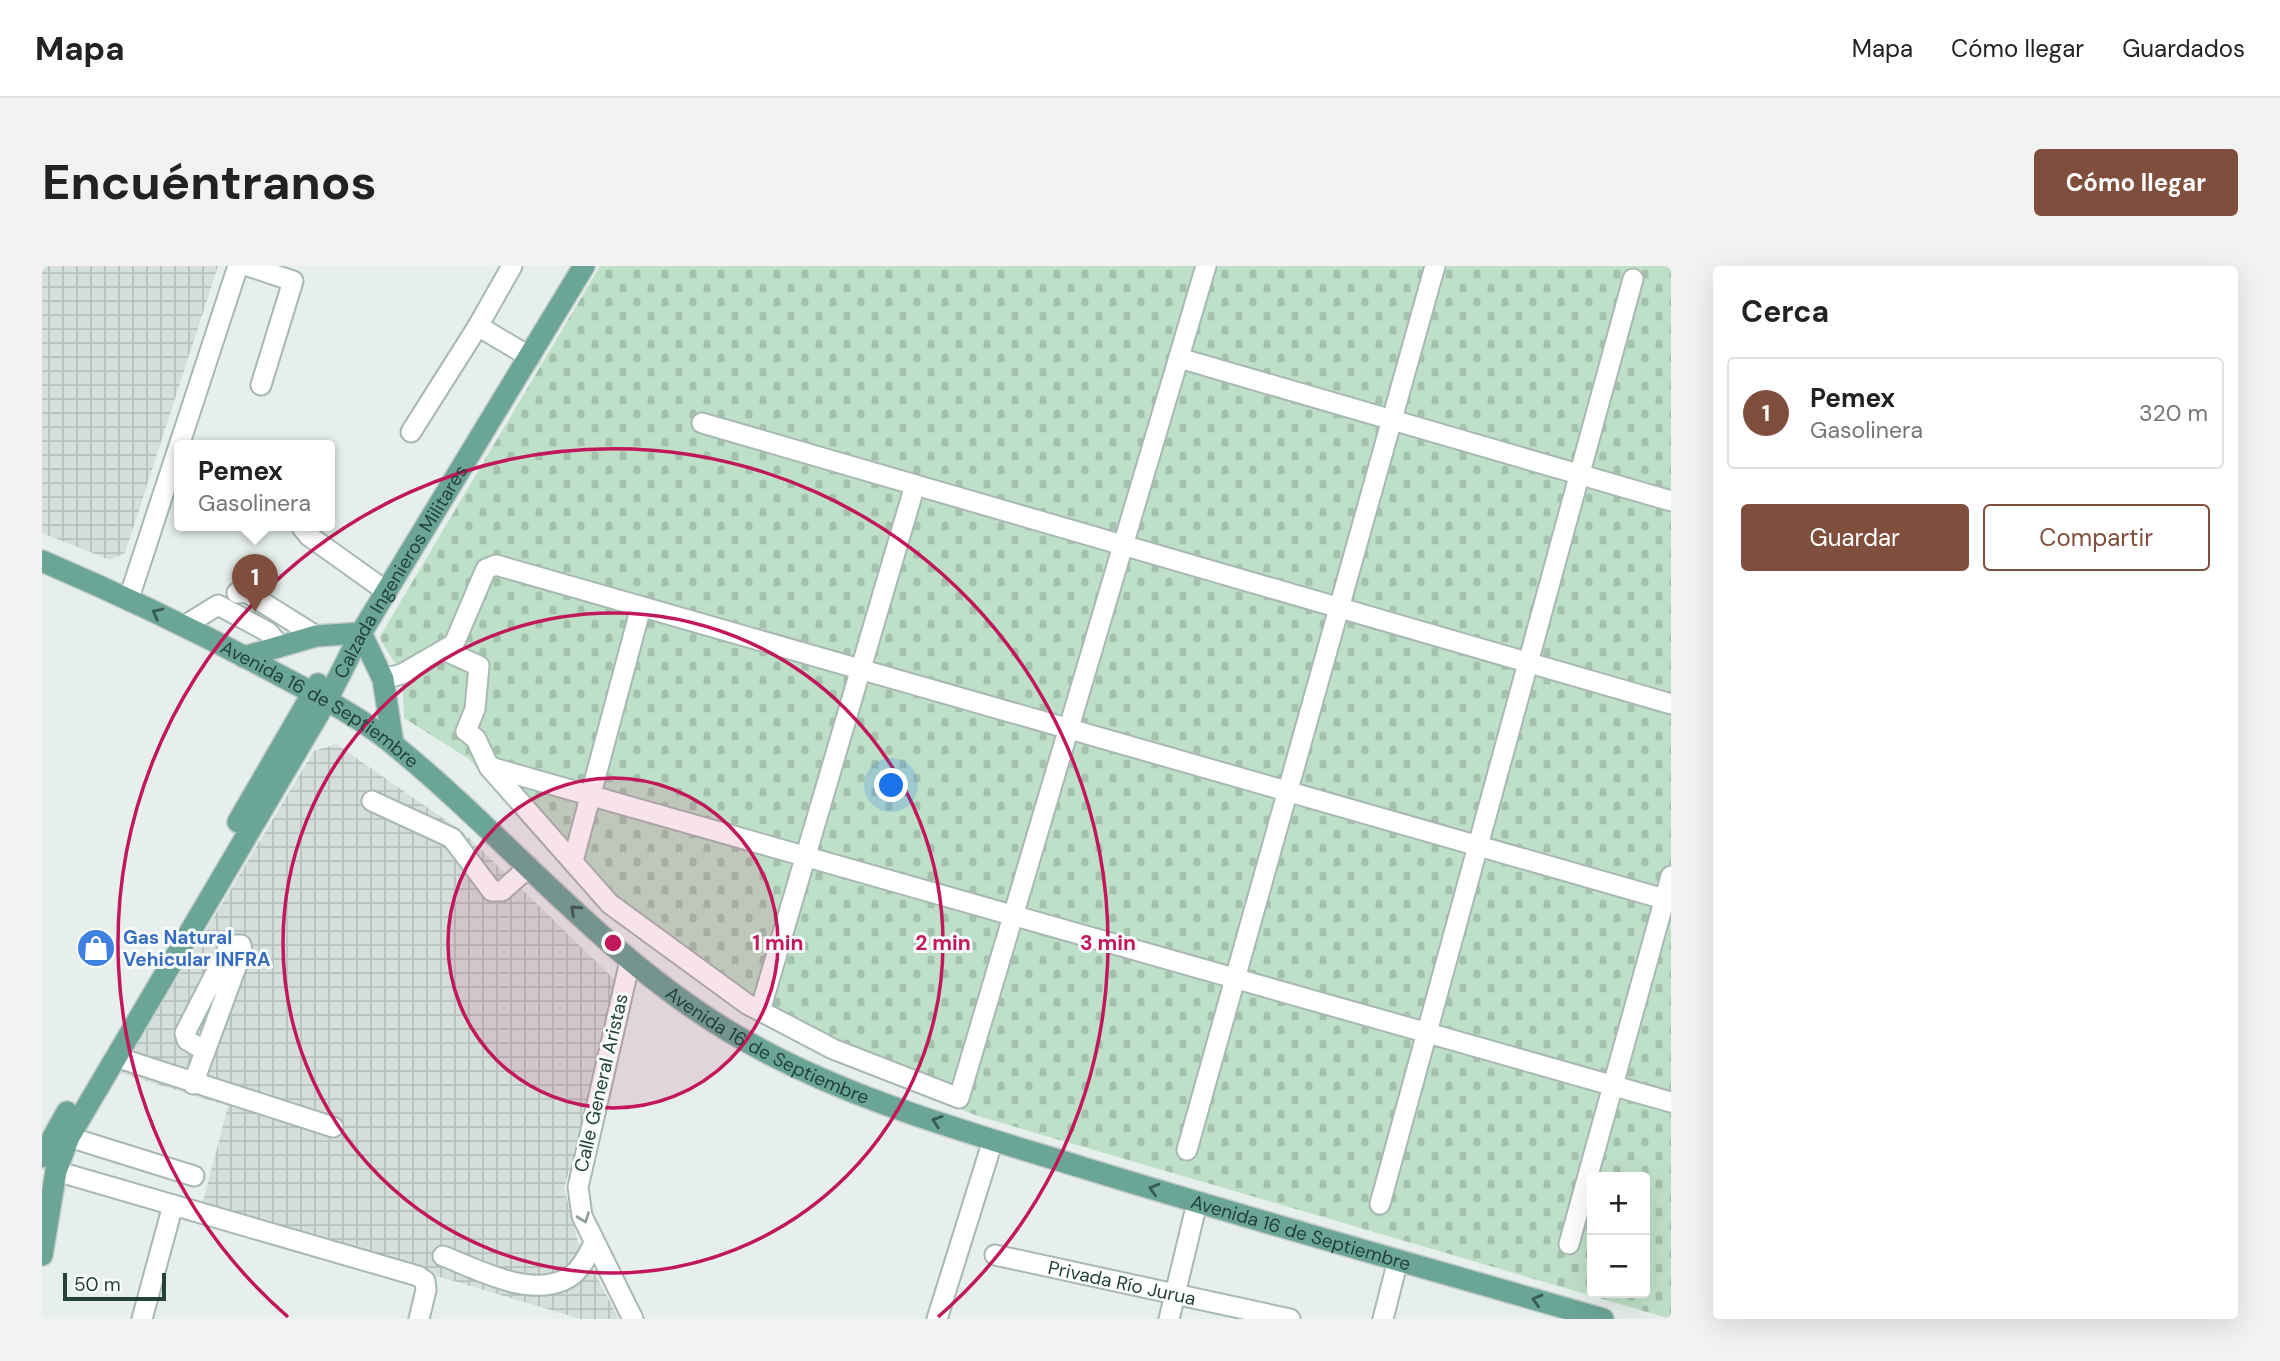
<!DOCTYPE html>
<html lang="es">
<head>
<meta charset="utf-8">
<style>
	:root { --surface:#fff; --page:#f2f2f2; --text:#222; --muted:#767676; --line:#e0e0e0; --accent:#804e3d }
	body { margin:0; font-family:"DM Sans",sans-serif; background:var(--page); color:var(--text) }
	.controls { position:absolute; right:21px; bottom:21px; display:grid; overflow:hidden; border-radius:7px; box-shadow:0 7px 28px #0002 }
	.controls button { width:63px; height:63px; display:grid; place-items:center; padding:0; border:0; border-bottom:2px solid var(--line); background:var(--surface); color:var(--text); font:35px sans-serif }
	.scale { position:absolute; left:21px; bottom:18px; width:103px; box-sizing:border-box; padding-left:7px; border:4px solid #24423a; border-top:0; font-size:19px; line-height:24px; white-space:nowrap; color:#24423a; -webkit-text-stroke:5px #f7fbf9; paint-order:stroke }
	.you { position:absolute; left:850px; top:520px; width:24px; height:24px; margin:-18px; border:5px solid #fff; border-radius:50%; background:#1a73e8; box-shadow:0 0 0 10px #1a73e833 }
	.badge { display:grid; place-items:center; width:46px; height:46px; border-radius:50%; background:var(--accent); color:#fff; font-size:23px; font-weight:700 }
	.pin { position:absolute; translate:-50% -58px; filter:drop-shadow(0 2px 4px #0008) }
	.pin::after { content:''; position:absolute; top:37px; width:24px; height:21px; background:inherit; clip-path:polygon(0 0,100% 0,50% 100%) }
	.popup { position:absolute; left:132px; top:174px; width:161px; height:91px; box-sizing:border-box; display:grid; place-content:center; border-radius:7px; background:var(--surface); filter:drop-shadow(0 2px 5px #0005); font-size:23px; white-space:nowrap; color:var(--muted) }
	.popup b { font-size:26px; color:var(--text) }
	.popup::after { content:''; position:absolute; left:50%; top:100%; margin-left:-14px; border:14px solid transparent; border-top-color:var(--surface) }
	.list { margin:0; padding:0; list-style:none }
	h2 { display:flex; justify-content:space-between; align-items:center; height:91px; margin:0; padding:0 28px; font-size:30px }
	h2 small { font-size:23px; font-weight:400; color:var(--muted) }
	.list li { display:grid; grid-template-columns:46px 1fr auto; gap:21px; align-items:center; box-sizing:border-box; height:112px; margin:0 14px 14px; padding:0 14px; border:2px solid var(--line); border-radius:7px }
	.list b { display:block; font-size:26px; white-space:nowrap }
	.list p { margin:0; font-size:23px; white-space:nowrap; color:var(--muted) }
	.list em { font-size:23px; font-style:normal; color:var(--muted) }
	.actions { display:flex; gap:14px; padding:21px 28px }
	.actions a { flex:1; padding:16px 0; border:2px solid var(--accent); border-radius:7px; text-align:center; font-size:24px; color:var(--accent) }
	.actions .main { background:var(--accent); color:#fff }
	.map { position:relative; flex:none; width:1629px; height:1053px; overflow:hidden; border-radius:7px }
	header { display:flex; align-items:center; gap:42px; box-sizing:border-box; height:98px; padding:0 35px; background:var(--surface); border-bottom:2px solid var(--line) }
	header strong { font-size:33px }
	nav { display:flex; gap:38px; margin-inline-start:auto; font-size:24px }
	.intro { display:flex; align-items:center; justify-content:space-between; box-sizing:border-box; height:168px; padding:0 42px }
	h1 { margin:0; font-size:49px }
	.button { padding:18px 32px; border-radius:7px; background:var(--accent); color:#fff; font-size:24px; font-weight:700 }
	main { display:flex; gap:42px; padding:0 42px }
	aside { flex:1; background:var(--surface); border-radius:7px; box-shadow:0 7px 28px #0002 }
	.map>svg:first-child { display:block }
	.industrial { fill:url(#industrial-grid) }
	.cemetery { fill:url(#cemetery-stones); fill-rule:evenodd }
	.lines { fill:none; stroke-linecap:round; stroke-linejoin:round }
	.minor-casing { stroke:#a8b8b2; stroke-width:23 }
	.major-casing { stroke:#c2cac8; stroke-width:24 }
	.minor { stroke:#fff; stroke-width:19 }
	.major { stroke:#6aa596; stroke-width:21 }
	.oneway { stroke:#365b51 }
	.oneway2 { stroke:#92a09c }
	.ring { fill:none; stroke:#c2185b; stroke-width:3.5 }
	.labels { text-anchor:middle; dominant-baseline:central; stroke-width:6; stroke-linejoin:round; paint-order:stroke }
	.street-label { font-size:19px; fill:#24423a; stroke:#f7fbf9 }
	.shop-label { font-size:19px; font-weight:bold; fill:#366cbe; stroke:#f7fbf9; text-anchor:start }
	.centre { fill:#c2185b; stroke:#f7fbf9; stroke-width:3.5 }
	.ring-label { font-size:21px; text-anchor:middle; font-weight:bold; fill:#c2185b; stroke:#f7fbf9; stroke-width:6; stroke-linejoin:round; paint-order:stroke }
</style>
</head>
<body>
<header>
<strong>Mapa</strong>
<nav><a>Mapa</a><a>Cómo llegar</a><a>Guardados</a></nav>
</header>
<div class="intro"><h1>Encuéntranos</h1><a class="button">Cómo llegar</a></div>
<main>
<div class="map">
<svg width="1629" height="1053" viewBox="0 0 1629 1053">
	<defs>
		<pattern id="industrial-grid" width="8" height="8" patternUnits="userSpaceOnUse" patternTransform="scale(1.75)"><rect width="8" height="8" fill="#d4dfda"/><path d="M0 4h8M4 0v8" fill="none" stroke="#b6c1bc"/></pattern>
		<pattern id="cemetery-stones" width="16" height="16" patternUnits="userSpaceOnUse" patternTransform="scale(1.75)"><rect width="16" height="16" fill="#bfe0c8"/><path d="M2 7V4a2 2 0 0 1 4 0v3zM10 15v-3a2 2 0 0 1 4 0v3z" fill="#a4c1ad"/></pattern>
	</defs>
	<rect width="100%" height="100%" fill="#e6efeb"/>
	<g class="industrial">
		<polygon points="0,0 176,0 83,287 68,294 0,267"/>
		<polygon points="294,478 422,567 576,717 564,783 522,922 536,976 577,1053 539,1053 160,940 186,840 78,807 272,485"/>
	</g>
	<path class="cemetery" d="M 558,0 L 1629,0 L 1629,1053 L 936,850 L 815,802 L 703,747 L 556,639 L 427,493 L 362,452 L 360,408 L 337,372 ZM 1550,911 L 1603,911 L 1603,1027 L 1550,1027 Z"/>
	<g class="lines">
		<defs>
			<g id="minor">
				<polyline points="206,0 251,15 219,119"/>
				<polyline points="470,0 436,60 488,91"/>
				<polyline points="1137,92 1629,235"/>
				<polyline points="660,157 1629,438"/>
				<polyline points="369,166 436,60"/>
				<polyline points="259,260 267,270 344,325"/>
				<polyline points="195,327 204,326 274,370"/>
				<polyline points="87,332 196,0"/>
				<polyline points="142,360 176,339 226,366 237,379"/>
				<polyline points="404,385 437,400 433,443 424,465 434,473 447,501 568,638 705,738 791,783 917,832 1164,0"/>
				<polyline points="341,413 360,408 412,378 444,303 454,299 1629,635"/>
				<polyline points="448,501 1629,836"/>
				<polyline points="330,535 410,572 450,625 460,625 487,601"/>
				<polyline points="531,595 599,341"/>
				<polyline points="588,695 536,921 540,950 591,1053"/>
				<polyline points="718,745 873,219"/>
				<polyline points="74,791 291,861"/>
				<polyline points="151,818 200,685 199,679 188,679 143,767 145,774 163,785"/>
				<polyline points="27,871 152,910"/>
				<polyline points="1145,884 1393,0"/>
				<polyline points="14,905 376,1010 383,1015 384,1024 377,1053"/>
				<polyline points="1338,938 1591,13"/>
				<polyline points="1527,978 1629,610"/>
				<path id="s1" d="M 953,989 L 1248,1053"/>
				<path d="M 401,990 C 435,1003 485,1031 522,1014 C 537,1008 545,991 552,977"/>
				<polyline points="100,1053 131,939"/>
				<polyline points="895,1053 951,874"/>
				<polyline points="1127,1053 1155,937"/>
				<polyline points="1341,1053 1356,994"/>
			</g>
			<g id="major">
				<path id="s2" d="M 0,295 C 82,330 161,368 239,410 C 278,431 317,450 352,479 C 466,572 561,690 688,766 C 796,831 922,865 1042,902 C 1214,955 1388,1003 1561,1053"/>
				<polyline points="202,391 274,370 319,367 341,413 351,477"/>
				<polyline points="196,556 276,418"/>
				<polyline points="0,891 25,846"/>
				<path id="s3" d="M 0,989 L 14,905 L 27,871 L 286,432 L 319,367 L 542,0"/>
			</g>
		</defs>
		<use href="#minor" class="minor-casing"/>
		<use href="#major" class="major-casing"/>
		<use href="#minor" class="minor"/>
		<use href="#major" class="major"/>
	</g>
	<defs><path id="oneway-chevron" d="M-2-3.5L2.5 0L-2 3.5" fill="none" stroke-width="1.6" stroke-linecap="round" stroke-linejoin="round" transform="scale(1.75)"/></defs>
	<g class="oneway">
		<use href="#oneway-chevron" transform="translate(115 347) rotate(-153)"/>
		<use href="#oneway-chevron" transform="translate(533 644) rotate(-137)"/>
		<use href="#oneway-chevron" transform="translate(895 855) rotate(-161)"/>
		<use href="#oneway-chevron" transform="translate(1112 923) rotate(-163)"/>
		<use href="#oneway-chevron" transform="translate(1495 1034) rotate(-164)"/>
	</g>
	<use class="oneway2" href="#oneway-chevron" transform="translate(542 952) rotate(70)"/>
	<circle cx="571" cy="677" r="165" fill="#c2185b" fill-opacity=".12"/>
	<g class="ring">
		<circle cx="571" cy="677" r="165"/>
		<circle cx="571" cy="677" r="330"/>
		<path d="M246 1051A495 495 0 1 1 896 1051"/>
	</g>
	<defs>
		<symbol id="shop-disc" viewBox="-11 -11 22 22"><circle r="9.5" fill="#3f7fe0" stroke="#f7fbf9"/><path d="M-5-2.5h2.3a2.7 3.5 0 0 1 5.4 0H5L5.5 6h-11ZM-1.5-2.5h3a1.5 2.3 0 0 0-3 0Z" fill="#fff"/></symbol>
	</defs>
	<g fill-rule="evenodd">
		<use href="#shop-disc" x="32" y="660" width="44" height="44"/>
	</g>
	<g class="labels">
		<g class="street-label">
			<text stroke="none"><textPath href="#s3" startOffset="777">Calzada Ingenieros Militares</textPath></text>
			<text stroke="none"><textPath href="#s2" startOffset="313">Avenida 16 de Septiembre</textPath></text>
			<text stroke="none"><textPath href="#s2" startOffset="880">Avenida 16 de Septiembre</textPath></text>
			<text transform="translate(559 817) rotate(-77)">Calle General Aristas</text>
			<text stroke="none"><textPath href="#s2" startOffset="1447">Avenida 16 de Septiembre</textPath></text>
			<text stroke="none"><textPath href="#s1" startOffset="130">Privada Río Jurua</textPath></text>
		</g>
		<g class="shop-label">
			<text x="81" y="671">Gas Natural<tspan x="81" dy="22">Vehicular INFRA</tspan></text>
		</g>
	</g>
	<circle cx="571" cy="677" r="10" class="centre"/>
	<g class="ring-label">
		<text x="736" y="684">1 min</text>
		<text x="901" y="684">2 min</text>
		<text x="1066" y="684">3 min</text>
	</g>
</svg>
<div class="controls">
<button>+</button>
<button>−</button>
</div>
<div class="scale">50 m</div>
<div class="you"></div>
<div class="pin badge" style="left:213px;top:346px">1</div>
<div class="popup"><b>Pemex</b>Gasolinera</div>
</div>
<aside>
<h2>Cerca<small></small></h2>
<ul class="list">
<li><span class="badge">1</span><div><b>Pemex</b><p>Gasolinera</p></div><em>320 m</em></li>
</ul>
<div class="actions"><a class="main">Guardar</a><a>Compartir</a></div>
</aside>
</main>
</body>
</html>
